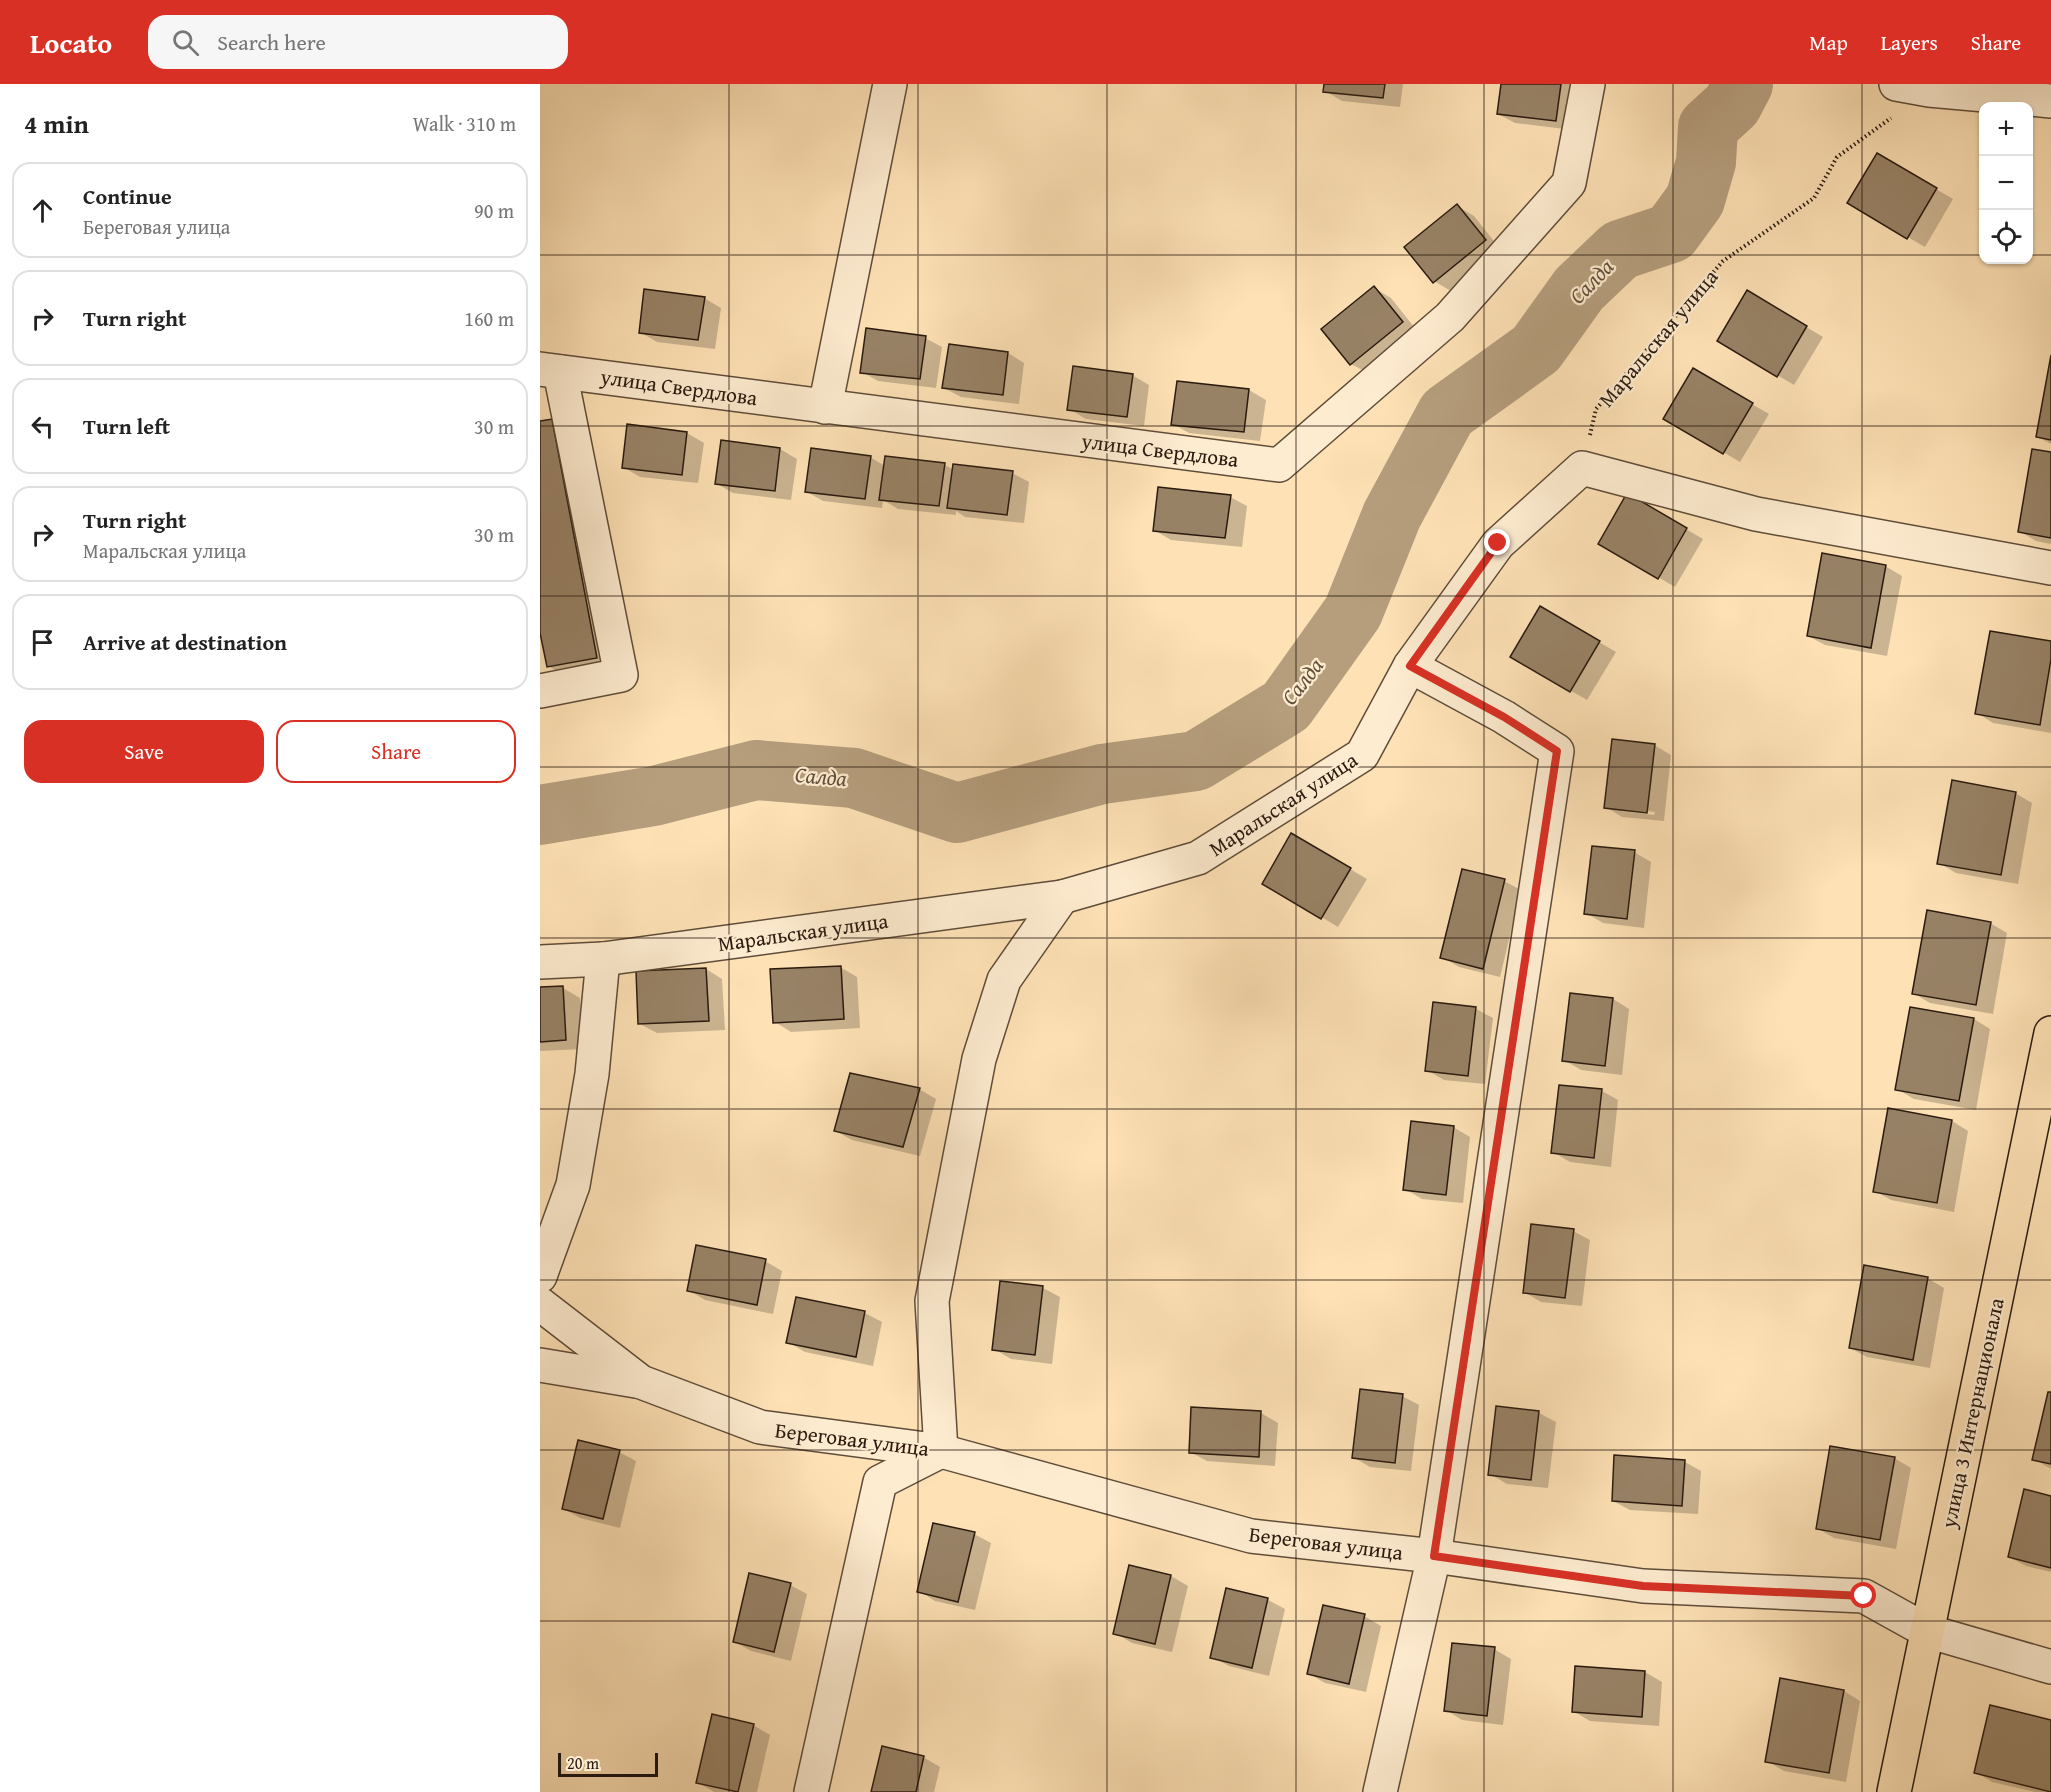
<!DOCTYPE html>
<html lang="en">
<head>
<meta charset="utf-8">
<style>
	:root { --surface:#fff; --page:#f6f6f6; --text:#222; --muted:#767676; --line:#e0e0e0; --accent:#d93025 }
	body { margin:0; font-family:"Gentium Book Plus",serif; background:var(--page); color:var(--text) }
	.controls { position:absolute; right:18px; top:18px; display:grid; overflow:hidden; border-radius:12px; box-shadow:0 2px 4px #0004 }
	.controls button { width:54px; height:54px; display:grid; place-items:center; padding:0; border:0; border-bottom:2px solid var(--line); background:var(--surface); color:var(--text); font:30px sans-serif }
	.scale { position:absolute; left:18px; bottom:15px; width:100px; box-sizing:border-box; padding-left:6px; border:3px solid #2a1a0f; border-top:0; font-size:16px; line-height:21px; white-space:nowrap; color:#2a1a0f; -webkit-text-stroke:4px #feecd0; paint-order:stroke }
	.stop { position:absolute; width:18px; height:18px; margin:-14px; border:4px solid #d93025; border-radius:50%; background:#fff }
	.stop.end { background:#d93025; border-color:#fff; box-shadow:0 2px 6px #0008 }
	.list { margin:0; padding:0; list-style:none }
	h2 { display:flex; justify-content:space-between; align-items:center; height:78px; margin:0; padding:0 24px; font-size:26px }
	h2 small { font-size:20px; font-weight:400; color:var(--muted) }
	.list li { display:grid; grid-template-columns:39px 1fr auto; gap:18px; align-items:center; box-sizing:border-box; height:96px; margin:0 12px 12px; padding:0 12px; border:2px solid var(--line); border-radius:18px }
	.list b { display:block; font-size:22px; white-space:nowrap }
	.list p { margin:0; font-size:20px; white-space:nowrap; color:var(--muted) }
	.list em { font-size:20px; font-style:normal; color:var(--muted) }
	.actions { display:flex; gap:12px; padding:18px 24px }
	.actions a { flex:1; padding:14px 0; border:2px solid var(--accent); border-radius:18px; text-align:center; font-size:21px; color:var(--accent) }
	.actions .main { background:var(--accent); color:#fff }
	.icon { flex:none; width:33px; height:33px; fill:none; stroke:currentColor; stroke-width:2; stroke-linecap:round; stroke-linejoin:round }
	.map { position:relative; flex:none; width:1511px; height:1708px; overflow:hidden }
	header { display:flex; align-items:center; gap:36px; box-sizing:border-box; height:84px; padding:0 30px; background:var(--accent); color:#fff }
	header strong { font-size:28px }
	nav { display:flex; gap:33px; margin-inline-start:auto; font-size:21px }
	.search { width:420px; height:54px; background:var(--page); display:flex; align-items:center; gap:15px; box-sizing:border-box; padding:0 21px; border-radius:18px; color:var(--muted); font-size:22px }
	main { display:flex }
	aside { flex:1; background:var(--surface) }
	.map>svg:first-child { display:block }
	.shadow { fill:#0003; fill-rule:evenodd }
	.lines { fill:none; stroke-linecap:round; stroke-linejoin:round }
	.river { stroke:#b69e7d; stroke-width:60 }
	.building { fill:#988266; stroke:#2a1a0f; stroke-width:1.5 }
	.minor-casing { stroke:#5f4c39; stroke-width:36 }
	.major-casing { stroke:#2a1a0f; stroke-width:36 }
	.path { stroke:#2a1a0f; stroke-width:4; stroke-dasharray:1.5 3; stroke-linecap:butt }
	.minor { stroke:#feecd0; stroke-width:33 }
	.major { stroke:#fee2b6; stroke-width:33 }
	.route { stroke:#d93025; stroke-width:8 }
	.grid { fill:none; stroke:#2a1a0f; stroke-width:1.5; stroke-opacity:0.55 }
	.labels { text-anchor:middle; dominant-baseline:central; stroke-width:4.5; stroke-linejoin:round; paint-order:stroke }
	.street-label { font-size:21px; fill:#2a1a0f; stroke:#feecd0 }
	.water-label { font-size:22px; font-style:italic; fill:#624f3b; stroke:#feecd0 }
</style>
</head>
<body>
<header>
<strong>Locato</strong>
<div class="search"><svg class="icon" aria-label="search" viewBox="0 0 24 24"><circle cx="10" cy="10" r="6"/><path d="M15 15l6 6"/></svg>Search here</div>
<nav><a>Map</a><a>Layers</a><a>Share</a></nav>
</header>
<main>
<aside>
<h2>4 min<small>Walk · 310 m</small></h2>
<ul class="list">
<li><svg class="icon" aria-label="ahead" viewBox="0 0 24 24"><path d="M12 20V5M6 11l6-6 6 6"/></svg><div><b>Continue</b><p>Береговая улица</p></div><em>90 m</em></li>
<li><svg class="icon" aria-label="right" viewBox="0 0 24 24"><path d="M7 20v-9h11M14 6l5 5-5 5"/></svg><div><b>Turn right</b></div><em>160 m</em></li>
<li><svg class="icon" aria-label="left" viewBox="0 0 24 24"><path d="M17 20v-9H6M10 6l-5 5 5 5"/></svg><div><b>Turn left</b></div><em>30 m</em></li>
<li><svg class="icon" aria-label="right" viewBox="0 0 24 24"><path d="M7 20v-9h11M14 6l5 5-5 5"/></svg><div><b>Turn right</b><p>Маральская улица</p></div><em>30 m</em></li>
<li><svg class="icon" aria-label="arrive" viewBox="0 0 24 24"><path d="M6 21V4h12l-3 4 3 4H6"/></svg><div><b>Arrive at destination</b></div></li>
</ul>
<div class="actions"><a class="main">Save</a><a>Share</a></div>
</aside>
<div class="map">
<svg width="1511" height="1708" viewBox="0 0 1511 1708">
	<rect width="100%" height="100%" fill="#fee2b6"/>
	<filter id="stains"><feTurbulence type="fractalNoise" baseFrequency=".00333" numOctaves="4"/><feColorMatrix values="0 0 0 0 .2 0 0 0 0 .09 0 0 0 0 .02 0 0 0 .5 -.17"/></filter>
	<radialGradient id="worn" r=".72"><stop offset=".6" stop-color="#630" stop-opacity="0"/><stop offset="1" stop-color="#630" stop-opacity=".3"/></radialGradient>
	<g class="shadow">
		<polygon points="786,0 863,0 860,23 802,17 785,7"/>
		<polygon points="962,0 1029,0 1038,5 1033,46 975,39 958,30"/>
		<polygon points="1338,71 1413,115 1385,163 1309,119"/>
		<polygon points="917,122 934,132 961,166 911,207 894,197"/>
		<polygon points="834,204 851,214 878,248 828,289 811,280"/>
		<polygon points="1207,208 1283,253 1254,301 1179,257"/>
		<polygon points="164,214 181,224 175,265 117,258 100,248"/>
		<polygon points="385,254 402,263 396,304 338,297 322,288"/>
		<polygon points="468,269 484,279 479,320 421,313 404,304"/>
		<polygon points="1511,279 1511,360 1498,353"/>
		<polygon points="1153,286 1229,330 1200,378 1125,334"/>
		<polygon points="592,291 609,301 604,342 546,335 529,325"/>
		<polygon points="638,298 709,306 726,316 720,357 649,349 633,340"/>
		<polygon points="11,336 28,346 73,583 25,592 8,582 0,541 0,339"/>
		<polygon points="88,342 147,349 164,359 158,399 100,393 83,383"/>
		<polygon points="240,365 257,375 251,416 193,409 177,400"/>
		<polygon points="1511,369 1511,460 1496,457 1479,447"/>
		<polygon points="330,373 345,382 405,381 414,386 472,389 489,398 484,439 425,433 416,427 416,431 358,425 343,416 342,424 283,417 267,408"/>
		<polygon points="1088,411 1163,455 1135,503 1060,459"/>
		<polygon points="690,413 707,422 702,463 631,456 614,446"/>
		<polygon points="1345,482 1362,492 1347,572 1285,561 1268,552"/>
		<polygon points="1001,524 1076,568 1047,616 972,573"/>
		<polygon points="1511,559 1511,649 1453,639 1437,629"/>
		<path d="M 1114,661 L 1131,671 L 1124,737 L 1082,733 L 1066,723 ZM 1081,724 L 1115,728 L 1114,731 L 1081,727 Z"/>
		<polygon points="1475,709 1492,719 1478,800 1416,789 1399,779"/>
		<polygon points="752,751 827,795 798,843 724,799"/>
		<polygon points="1094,768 1111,778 1104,844 1063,839 1046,829"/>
		<polygon points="964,797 981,806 960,893 919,883 902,873"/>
		<polygon points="1450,839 1467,849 1453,930 1390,919 1373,909"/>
		<polygon points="300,883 317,893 320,944 251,948 235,938"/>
		<polygon points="166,885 182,895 185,946 117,949 100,940"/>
		<polygon points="23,904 40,914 43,965 0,967 0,905"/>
		<polygon points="1073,915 1089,925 1082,991 1041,986 1024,976"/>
		<polygon points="895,920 936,925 953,934 945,1000 904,996 887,986"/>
		<polygon points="1434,935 1450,945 1436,1026 1374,1015 1357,1005"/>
		<polygon points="379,1005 396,1015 380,1072 312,1056 296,1047"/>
		<polygon points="1062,1007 1078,1016 1071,1083 1030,1078 1013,1068"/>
		<polygon points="1412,1037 1428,1047 1414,1128 1351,1116 1335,1107"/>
		<polygon points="913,1043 930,1053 923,1119 882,1115 865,1105"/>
		<polygon points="1033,1147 1050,1156 1042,1222 1001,1218 984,1208"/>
		<polygon points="225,1177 242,1187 233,1230 165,1216 148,1206"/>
		<polygon points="1387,1194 1404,1204 1390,1284 1327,1273 1310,1264"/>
		<polygon points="461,1199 503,1204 520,1213 512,1280 471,1275 454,1265"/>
		<polygon points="257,1215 325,1229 342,1238 333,1282 265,1268 248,1258"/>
		<polygon points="1511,1310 1511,1385 1494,1375"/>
		<polygon points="862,1312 879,1321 871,1387 830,1383 813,1373"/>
		<polygon points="652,1324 721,1329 738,1339 735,1382 667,1377 650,1368"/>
		<polygon points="958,1324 999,1329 1016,1338 1008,1404 967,1400 950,1390"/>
		<polygon points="79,1368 96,1377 80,1444 40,1434 24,1425"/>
		<polygon points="1354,1374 1371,1384 1356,1465 1294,1454 1277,1444"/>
		<polygon points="1145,1378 1161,1387 1158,1430 1090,1426 1073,1417"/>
		<polygon points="1511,1413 1511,1488 1486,1482 1469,1473"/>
		<polygon points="434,1450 451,1459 435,1526 395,1517 379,1507"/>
		<polygon points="590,1483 631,1492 648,1502 632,1568 592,1559 575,1549"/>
		<polygon points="250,1501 267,1510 251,1577 211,1567 195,1558"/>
		<polygon points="687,1506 728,1516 745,1525 729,1592 689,1582 672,1573"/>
		<polygon points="824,1532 841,1542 826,1608 785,1599 768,1589"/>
		<polygon points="954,1565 971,1575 963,1641 922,1636 906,1626"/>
		<polygon points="1105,1588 1122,1598 1119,1642 1050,1637 1033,1627"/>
		<polygon points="1304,1607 1320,1617 1306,1698 1244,1687 1227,1677"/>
		<polygon points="1511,1637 1511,1708 1495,1708 1452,1698 1436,1688"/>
		<polygon points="213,1641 230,1651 217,1708 174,1708 157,1698"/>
		<polygon points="383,1673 400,1683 394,1708 333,1708"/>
	</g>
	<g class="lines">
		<polyline class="river" points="0,731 114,712 216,686 314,694 417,729 562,690 656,677 746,622 813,528 852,431 907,329 996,265 1039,205 1080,166 1131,149 1155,116 1166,78 1168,43 1192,21 1203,0"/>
	</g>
	<g class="building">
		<polygon points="784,0 845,0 843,14 783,8"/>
		<polygon points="961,0 1021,0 1016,37 957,30"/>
		<polygon points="1337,69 1397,104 1367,155 1307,119"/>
		<polygon points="917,120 946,156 893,199 864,163"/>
		<polygon points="834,202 863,238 810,281 781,245"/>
		<polygon points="104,205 165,213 158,256 99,249"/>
		<polygon points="1207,206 1267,242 1237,293 1177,257"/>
		<polygon points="326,244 386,252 380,295 320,289"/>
		<polygon points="409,260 468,268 463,311 402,304"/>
		<polygon points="1511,271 1511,356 1496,353"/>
		<polygon points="533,282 593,290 587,333 527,326"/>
		<polygon points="1153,284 1213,319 1183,370 1123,335"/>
		<polygon points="637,297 709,305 704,348 631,341"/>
		<polygon points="12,335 57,574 7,583 0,549 0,337"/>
		<polygon points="87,340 147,348 142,391 82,384"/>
		<polygon points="181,356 240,364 235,407 175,400"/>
		<polygon points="271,364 331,372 325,415 265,408"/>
		<polygon points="1492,365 1511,368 1511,454 1478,448"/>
		<polygon points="345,372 405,379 399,422 339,416"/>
		<polygon points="413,380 473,387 467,431 407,424"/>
		<polygon points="618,403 691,411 685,454 613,447"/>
		<polygon points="1087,409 1147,444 1118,495 1058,460"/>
		<polygon points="1282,469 1346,481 1331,564 1267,552"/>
		<polygon points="1000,522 1060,557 1030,608 970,573"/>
		<polygon points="1450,547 1511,557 1511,575 1500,641 1435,630"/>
		<polygon points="1072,655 1115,660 1107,729 1064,724"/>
		<polygon points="1412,696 1476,708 1461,791 1397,780"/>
		<polygon points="751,749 811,784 781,835 722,800"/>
		<polygon points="1052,762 1095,766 1087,835 1044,830"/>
		<polygon points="922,785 965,795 943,885 900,874"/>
		<polygon points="1387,826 1451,838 1436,921 1372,910"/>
		<polygon points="301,882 304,935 233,939 230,885"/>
		<polygon points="166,884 169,937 98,940 96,887"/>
		<polygon points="23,902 26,956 0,958 0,903"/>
		<polygon points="1030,909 1073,914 1065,982 1022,977"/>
		<polygon points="893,918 936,923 928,992 885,987"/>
		<polygon points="1370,923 1434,934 1419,1017 1355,1006"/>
		<polygon points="310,989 380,1004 363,1063 294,1047"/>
		<polygon points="1019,1001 1062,1005 1054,1074 1011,1069"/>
		<polygon points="1348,1024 1412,1036 1397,1119 1333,1108"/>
		<polygon points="871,1037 914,1042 906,1111 863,1106"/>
		<polygon points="991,1140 1034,1145 1025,1214 983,1209"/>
		<polygon points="156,1161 226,1175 217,1221 147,1207"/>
		<polygon points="1324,1181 1388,1193 1373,1276 1309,1264"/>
		<polygon points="460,1197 503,1202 495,1271 452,1266"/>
		<polygon points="256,1213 325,1227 316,1273 246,1259"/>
		<polygon points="820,1305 863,1310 855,1379 812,1374"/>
		<polygon points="1508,1308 1511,1308 1511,1380 1492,1376"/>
		<polygon points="956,1322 999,1327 991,1396 948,1391"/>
		<polygon points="651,1323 721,1327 719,1373 649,1369"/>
		<polygon points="38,1356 80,1366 63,1435 22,1425"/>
		<polygon points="1290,1362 1355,1373 1340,1456 1276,1445"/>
		<polygon points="1074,1371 1145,1376 1142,1422 1072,1417"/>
		<polygon points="1484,1405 1511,1412 1511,1484 1468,1473"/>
		<polygon points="393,1439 435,1448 418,1518 377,1508"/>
		<polygon points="589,1481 631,1491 615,1560 573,1550"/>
		<polygon points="209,1489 251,1499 234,1568 193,1558"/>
		<polygon points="686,1504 728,1514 712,1584 670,1574"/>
		<polygon points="783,1521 825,1530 809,1600 767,1590"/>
		<polygon points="912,1559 955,1563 947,1632 904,1627"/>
		<polygon points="1035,1582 1105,1587 1102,1633 1032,1628"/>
		<polygon points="1240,1594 1304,1606 1289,1689 1225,1678"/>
		<polygon points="1450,1621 1511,1636 1511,1708 1434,1689"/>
		<polygon points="172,1630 214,1640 198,1708 156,1699"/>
		<polygon points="342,1662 384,1672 376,1708 331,1708"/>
	</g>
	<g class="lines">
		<defs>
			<g id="minor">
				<polyline points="1356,0 1389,6 1511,17"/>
				<polyline points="0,285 739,381 910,233 1029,99 1048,0"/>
				<polyline points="285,323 350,0"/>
				<polyline points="0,607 81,591 20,288"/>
				<polyline points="0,878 63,875 522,813 658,774 822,671 870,582 958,460 1042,384 1216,430 1511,484"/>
				<polyline points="0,1192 33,1101 52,990 63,875"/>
				<polyline points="0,1220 101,1298 220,1343 401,1367 711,1452 894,1472 1103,1502 1324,1512 1387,1547 1511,1583"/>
				<polyline points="0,1281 96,1297"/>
				<polyline points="271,1708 340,1398 401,1367 392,1217 439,975 464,896 522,813"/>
				<polyline points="840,1708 894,1472 1017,667 964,633 870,582"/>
			</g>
			<polyline id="major" points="1354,1708 1511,949"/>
		</defs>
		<use href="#minor" class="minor-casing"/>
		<use href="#major" class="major-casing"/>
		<polyline class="path" points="1050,351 1056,325 1183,177 1274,114 1297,73 1351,34"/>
		<use href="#minor" class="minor"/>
		<use href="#major" class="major"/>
	</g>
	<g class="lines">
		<polyline class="route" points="958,459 870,582 964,633 1017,667 894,1472 1103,1502 1324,1512"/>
	</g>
	<path class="grid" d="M 189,0 L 189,1708M 378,0 L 378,1708M 567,0 L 567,1708M 756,0 L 756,1708M 944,0 L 944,1708M 1133,0 L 1133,1708M 1322,0 L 1322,1708M 0,171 L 1444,171M 1488,171 L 1511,171M 0,342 L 1511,342M 0,512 L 1511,512M 0,683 L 1511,683M 0,854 L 1511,854M 0,1025 L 1511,1025M 0,1196 L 1511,1196M 0,1366 L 1511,1366M 0,1537 L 1511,1537"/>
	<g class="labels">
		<g class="street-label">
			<text transform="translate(1118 254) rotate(-50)">Маральская улица</text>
			<text transform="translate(139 303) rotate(8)">улица Свердлова</text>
			<text transform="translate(620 366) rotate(7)">улица Свердлова</text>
			<text transform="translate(743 720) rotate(-33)">Маральская улица</text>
			<text transform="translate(263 848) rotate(-8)">Маральская улица</text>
			<text transform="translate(1432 1329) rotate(-78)">улица 3 Интернационала</text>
			<text transform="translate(312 1355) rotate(7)">Береговая улица</text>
			<text transform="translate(786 1459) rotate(7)">Береговая улица</text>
		</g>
		<g class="water-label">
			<text transform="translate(1051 197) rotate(-46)">Салда</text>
			<text transform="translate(762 597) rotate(-52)">Салда</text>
			<text transform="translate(281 692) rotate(5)">Салда</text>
		</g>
	</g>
	<rect width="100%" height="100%" filter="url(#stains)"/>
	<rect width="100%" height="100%" fill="url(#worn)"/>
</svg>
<div class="controls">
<button>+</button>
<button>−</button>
<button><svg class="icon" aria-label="locate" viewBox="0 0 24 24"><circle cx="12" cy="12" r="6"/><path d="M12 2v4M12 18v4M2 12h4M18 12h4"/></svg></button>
</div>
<div class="scale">20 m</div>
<div class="stop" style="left:1324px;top:1512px"></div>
<div class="stop end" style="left:958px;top:459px"></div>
</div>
</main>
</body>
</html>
